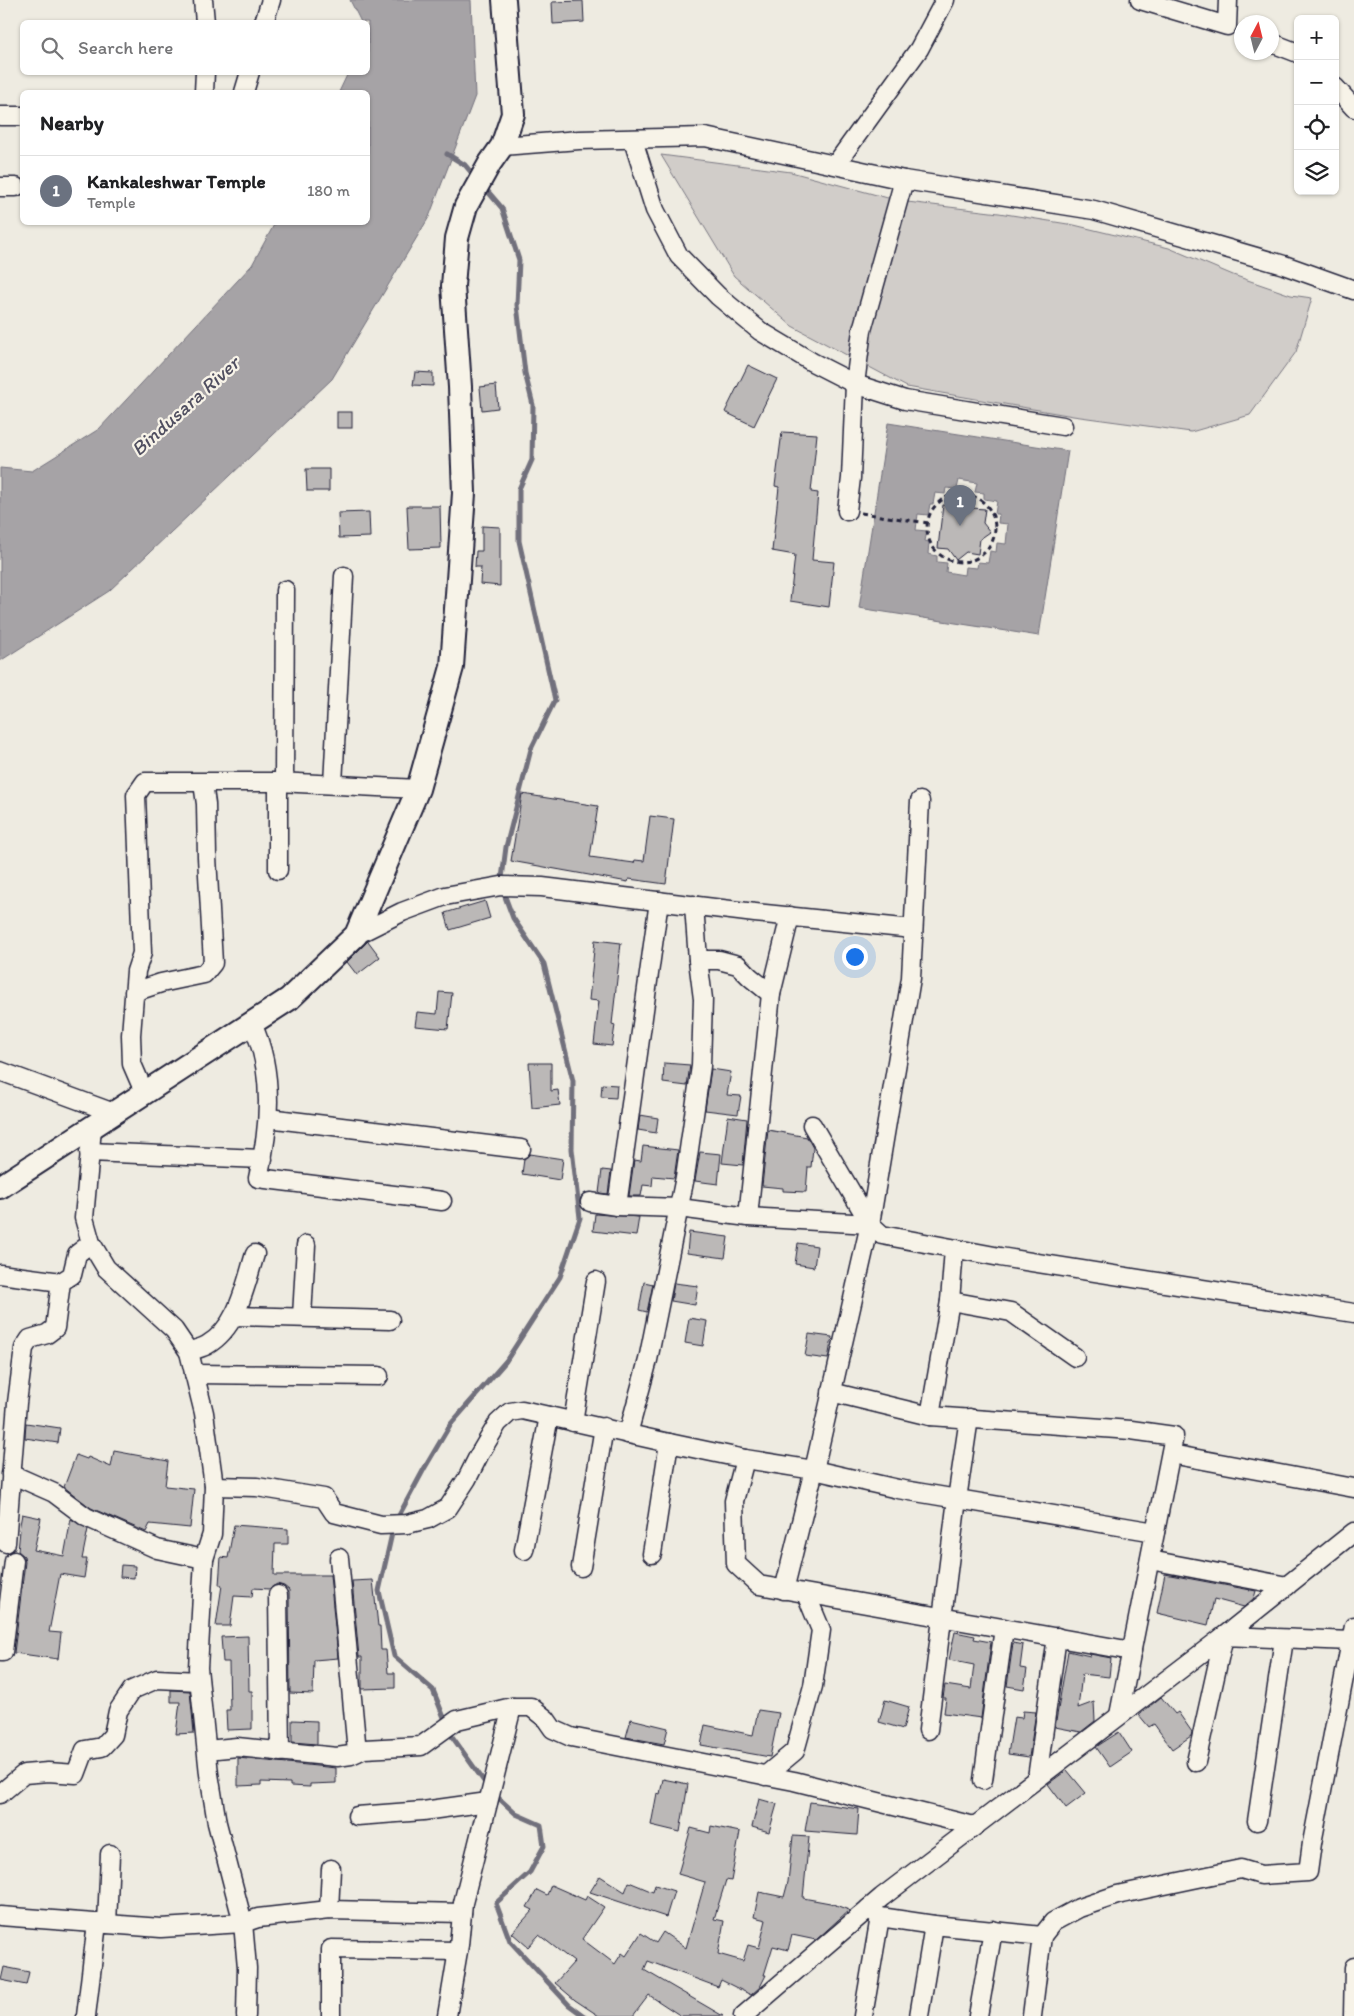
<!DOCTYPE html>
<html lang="en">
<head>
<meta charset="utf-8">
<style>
	:root { --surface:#fff; --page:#f2f2f2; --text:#202124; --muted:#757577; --line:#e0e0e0; --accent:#22223b }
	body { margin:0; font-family:Itim,sans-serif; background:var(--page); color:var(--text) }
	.controls { position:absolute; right:15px; top:15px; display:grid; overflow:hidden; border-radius:8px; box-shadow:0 1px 4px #0004 }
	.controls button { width:45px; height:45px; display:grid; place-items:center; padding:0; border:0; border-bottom:1px solid var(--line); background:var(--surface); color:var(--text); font:25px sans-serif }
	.compass { position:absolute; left:1234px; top:15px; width:45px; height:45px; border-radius:50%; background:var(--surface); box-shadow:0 1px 4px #0004; rotate:7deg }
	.you { position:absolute; left:854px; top:956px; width:18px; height:18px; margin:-12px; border:4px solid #fff; border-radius:50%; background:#1a73e8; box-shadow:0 0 0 8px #1a73e833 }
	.badge { display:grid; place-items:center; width:32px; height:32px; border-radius:50%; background:var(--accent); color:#fff; font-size:16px; font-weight:700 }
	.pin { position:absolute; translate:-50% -41px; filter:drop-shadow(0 1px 2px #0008) }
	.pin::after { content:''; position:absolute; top:26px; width:18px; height:15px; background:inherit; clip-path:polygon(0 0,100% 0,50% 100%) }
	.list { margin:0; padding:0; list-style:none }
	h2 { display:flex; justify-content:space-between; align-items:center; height:65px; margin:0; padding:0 20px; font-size:21px }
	h2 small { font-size:16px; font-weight:400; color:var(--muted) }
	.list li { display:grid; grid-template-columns:32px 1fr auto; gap:15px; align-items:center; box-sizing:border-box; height:70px; padding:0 20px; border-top:1px solid var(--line) }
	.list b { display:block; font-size:19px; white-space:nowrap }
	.list p { margin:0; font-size:16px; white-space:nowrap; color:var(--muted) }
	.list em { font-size:16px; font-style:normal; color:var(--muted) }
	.icon { flex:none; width:28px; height:28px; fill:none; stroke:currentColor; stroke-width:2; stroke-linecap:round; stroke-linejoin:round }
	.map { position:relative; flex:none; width:1354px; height:2016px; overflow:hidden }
	.search { position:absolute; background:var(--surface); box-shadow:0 1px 4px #0004; left:20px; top:20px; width:350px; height:55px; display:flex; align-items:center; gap:12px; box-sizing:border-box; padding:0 18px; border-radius:8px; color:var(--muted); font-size:19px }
	.panel { position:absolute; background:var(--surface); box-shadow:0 1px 4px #0004; left:20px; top:90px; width:350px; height:135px; border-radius:8px }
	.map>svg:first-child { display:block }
	.green { fill:#d1cdc9; stroke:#7a7882 }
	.water { fill:#a6a3a6; stroke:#716f7b; fill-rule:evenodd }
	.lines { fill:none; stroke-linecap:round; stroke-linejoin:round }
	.stream { stroke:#716f7b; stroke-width:5 }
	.building { fill:#bbb8b7; stroke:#22223b }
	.minor-casing { stroke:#22223b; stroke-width:21 }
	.major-casing { stroke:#22223b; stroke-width:26 }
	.path { stroke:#22223b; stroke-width:3; stroke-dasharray:5 4; stroke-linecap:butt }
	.minor { stroke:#f7f3e8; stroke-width:18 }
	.major { stroke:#f7f3e8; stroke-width:22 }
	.labels { text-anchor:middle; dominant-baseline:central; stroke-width:4.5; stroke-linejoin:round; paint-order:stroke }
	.water-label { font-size:20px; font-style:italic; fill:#504f60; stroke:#f7f3e8 }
</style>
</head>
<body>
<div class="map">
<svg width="1354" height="2016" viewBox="0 0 1354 2016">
	<rect width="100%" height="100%" fill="#eeebe1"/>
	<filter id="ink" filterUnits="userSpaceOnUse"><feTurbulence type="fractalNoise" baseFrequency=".02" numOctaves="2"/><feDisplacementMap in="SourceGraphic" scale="10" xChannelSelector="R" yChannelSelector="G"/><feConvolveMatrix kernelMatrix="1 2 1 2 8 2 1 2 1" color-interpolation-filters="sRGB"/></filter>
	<g filter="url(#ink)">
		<polygon class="green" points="661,155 791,172 899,201 999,213 1074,225 1169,248 1233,275 1291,295 1312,298 1296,352 1250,415 1191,432 1073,416 907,387 792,326 734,276"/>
		<g class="water">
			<polygon points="350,0 471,0 475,96 429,217 332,379 109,591 0,661 0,468 32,471 99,429 252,265 275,223 368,222 368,92 339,92 348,73 368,72 368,22 361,22"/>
			<path d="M 888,423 L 1068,451 L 1039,636 L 859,608 ZM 959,480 L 977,483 L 975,492 L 984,493 L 984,499 L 997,501 L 995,514 L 999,514 L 998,523 L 1008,524 L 1006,544 L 997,543 L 996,552 L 990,551 L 988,563 L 978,562 L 977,568 L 965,567 L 964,575 L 946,572 L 947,563 L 937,562 L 937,556 L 928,554 L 929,542 L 925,541 L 927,531 L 916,530 L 918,514 L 928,515 L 930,504 L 933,504 L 935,493 L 945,494 L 946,488 L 957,489 Z"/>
		</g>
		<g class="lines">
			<g class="stream">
				<polyline points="447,154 465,165 475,177"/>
				<polyline points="396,1521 424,1469 450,1425 506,1361 560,1277 580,1218 572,1149 573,1081 544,964 513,918 501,886 506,847 531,749 555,700 519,541 519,489 532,460 533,405 525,373 517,305 519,260 502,208 484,187"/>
				<polyline points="393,1529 379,1591 394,1656 433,1690 451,1735 488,1787"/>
				<polyline points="493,1793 516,1814 541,1825 544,1846 530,1872 496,1903 510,1941 569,2005 584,2016"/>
			</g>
		</g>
		<g class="building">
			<polygon points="583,1 584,22 553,24 552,2"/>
			<polygon points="748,365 777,379 754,426 725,412"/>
			<polygon points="415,372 433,373 433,386 413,385"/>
			<polygon points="496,385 498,408 482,410 480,387"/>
			<rect x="337" y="412" width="15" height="16"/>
			<polygon points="782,432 817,434 811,492 818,493 812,560 834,562 829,607 790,601 795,555 772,551 779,487 775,486"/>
			<polygon points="306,469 329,469 329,491 307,491"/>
			<polygon points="964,498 972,508 985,509 983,523 990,532 980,539 978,554 966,552 956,560 948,549 938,548 940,530 943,505 955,506"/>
			<polygon points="407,506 440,506 441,548 409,549"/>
			<polygon points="369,512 370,537 339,538 338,513"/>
			<polygon points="482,526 500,527 500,586 480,584 481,567 475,567 476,551 482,551"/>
			<polygon points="522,794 598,806 590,857 634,863 635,860 644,861 650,816 674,819 666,884 629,879 628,882 511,861"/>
			<polygon points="485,901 490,918 450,930 445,913"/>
			<polygon points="595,940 621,943 612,1024 615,1025 612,1046 594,1044 599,1001 589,1000"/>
			<polygon points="368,941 380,957 357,975 347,962"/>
			<polygon points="439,992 452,993 448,1029 415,1026 417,1012 437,1014"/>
			<polygon points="529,1063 551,1063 551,1091 558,1090 560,1105 532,1108"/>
			<polygon points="664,1063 690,1065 687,1086 663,1083"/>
			<polygon points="711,1069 731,1072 727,1095 741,1096 738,1114 705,1110"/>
			<polygon points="602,1084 617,1085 616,1098 601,1097"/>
			<polygon points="640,1115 658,1118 656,1133 638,1130"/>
			<polygon points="728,1116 747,1119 743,1165 722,1163"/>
			<polygon points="768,1130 807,1137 813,1148 811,1167 808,1167 806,1192 783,1191 783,1188 762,1186"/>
			<polygon points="643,1146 678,1150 674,1178 653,1176 652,1186 643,1185 641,1196 629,1196 634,1160 641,1161"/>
			<polygon points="700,1152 721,1154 718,1184 695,1181"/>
			<polygon points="530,1154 563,1159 560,1180 522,1174 524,1159"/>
			<polygon points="602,1170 611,1171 608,1194 599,1193"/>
			<polygon points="595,1214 639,1217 636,1236 593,1231"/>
			<polygon points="689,1232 728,1237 725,1258 687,1253"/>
			<polygon points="798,1243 817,1246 814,1267 795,1264"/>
			<polygon points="644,1282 653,1284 647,1312 639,1310"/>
			<polygon points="674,1283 698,1286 695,1305 671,1301"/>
			<polygon points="689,1318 707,1321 703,1346 685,1343"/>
			<polygon points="809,1334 832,1337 828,1359 805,1356"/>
			<polygon points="26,1423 60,1428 58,1443 25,1438"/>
			<polygon points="114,1451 168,1461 165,1486 194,1489 190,1528 150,1524 146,1532 91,1508 64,1487 76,1455 87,1459 88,1457 111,1467"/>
			<polygon points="22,1514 41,1518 34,1550 64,1556 71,1519 88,1529 82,1559 87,1559 84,1578 60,1574 49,1632 61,1633 58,1659 14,1653 25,1562 24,1556 18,1551 20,1530 19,1530"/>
			<polygon points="234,1525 288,1529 288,1544 275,1544 274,1575 330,1575 338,1658 314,1660 313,1694 290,1693 289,1590 284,1586 277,1584 269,1589 253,1588 252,1597 234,1596 230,1626 216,1626 222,1585 219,1585 221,1557 228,1558"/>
			<polygon points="121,1565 135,1566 134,1578 120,1577"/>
			<polygon points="1165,1574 1256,1591 1254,1598 1244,1607 1214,1599 1208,1625 1157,1613"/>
			<polygon points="373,1580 378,1626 380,1626 381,1650 386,1650 388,1673 395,1673 395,1688 362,1689 362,1657 359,1657 352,1581"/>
			<polygon points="955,1632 975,1636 974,1639 991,1642 981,1718 944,1713 946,1698 943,1698 945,1685 971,1689 974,1665 949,1660"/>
			<polygon points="248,1636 249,1691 252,1691 252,1729 227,1730 226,1710 230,1710 229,1662 223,1662 221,1637"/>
			<polygon points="1013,1643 1023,1645 1020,1668 1027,1669 1024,1689 1007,1686"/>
			<polygon points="1068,1651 1090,1656 1090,1654 1111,1658 1109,1677 1082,1674 1078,1708 1094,1702 1095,1721 1081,1732 1055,1727"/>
			<polygon points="171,1690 190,1691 194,1733 176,1734 180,1702 171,1702"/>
			<polygon points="1161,1697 1175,1714 1178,1712 1192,1732 1191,1736 1172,1749 1154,1724 1149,1727 1139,1715"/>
			<polygon points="885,1700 909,1707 903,1729 879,1722"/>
			<polygon points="758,1710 779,1713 770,1757 701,1745 705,1725 753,1735"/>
			<polygon points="1023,1711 1036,1712 1029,1757 1008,1754 1014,1717 1022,1718"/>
			<polygon points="631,1719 668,1728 664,1744 626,1737"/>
			<polygon points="292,1720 317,1721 317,1744 292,1742"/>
			<polygon points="1119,1732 1132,1752 1110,1767 1096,1747"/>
			<polygon points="238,1758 336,1768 336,1783 310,1784 310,1787 290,1786 290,1783 261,1782 261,1785 238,1786"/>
			<polygon points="1067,1770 1086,1793 1066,1808 1048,1784"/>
			<polygon points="663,1779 688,1784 680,1832 651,1825 657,1793 660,1794"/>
			<polygon points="759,1799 777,1804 769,1832 752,1827"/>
			<polygon points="810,1802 859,1809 857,1835 805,1831"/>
			<polygon points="711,1826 740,1832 731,1881 726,1880 714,1919 724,1921 718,1954 743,1961 748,1945 759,1948 766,1920 754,1917 759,1892 784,1897 788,1882 793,1836 809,1837 803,1898 830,1903 849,1910 816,1940 792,1935 788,1950 773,1946 764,1975 766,1975 760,1987 751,1995 721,1980 718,1987 648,1961 644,1970 723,2016 681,2016 649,1995 633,2016 599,2016 575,2000 555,1983 574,1962 539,1935 528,1947 512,1933 533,1910 527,1907 537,1890 547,1895 551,1885 585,1900 587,1896 604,1907 582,1939 615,1964 622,1953 626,1956 641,1933 656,1943 663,1932 686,1948 705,1882 678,1874 691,1828 710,1833"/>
			<polygon points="600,1876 625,1892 629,1882 653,1892 655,1885 674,1891 666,1917 590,1892"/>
			<polygon points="4,1967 29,1972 26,1985 1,1980"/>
		</g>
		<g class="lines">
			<defs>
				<g id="minor">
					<polyline points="203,0 205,22"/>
					<polyline points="1140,0 1227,26 1228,0"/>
					<polyline points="264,22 271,0"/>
					<polyline points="1272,43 1298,53"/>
					<polyline points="1335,87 1354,108"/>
					<polyline points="204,92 205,72"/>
					<polyline points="244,92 250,72"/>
					<polyline points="0,116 22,116"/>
					<polyline points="633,140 655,210 679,256 718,296 760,331 812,362 855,384 905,400 1063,426"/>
					<polyline points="502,146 579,140 705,137 904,180 1094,210 1284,265 1354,290"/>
					<polyline points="836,164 919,49 945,0"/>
					<polyline points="0,187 16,187"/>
					<polyline points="847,511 851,478 855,384 862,330 904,180"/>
					<polyline points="284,782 285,590"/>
					<polyline points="333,784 344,576"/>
					<polyline points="278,870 278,782"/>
					<polyline points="356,935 402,912 445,896 501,886 542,887 755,913 913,929"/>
					<polyline points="698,960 719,960 738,965 750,977 771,994 748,1217"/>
					<polyline points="134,992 161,983 204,974 213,963 207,857 206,804 203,783"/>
					<polyline points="771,994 790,916"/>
					<path d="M 252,1024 C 275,1072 270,1128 258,1178 L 442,1201"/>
					<polyline points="0,1071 114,1113"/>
					<polyline points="145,1094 132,1064 131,1035 136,971 142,953 136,795 145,782 278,782 418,789"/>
					<polyline points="268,1118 521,1149"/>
					<polyline points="812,1125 870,1224 882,1235 1000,1257 1354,1313"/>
					<polyline points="92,1128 84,1218 91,1243 106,1268 174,1330 189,1352 204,1413 214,1486 212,1534 204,1559 198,1668 209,1774 217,1823 243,1923 247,1968 246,2016"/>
					<polyline points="89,1152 263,1159"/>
					<polyline points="590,1202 617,1206 679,1208 748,1217 870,1224"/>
					<polyline points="617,1206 659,901"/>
					<polyline points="954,1249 950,1301 930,1416 1131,1430 1174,1436 1119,1715"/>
					<polyline points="0,1274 61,1282"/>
					<polyline points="950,1301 1011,1312 1075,1357"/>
					<polyline points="234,1316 390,1320"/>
					<polyline points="302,1317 306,1245"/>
					<path d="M 189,1352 C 195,1349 202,1348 207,1345 C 238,1327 245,1286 255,1254"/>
					<polyline points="194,1374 379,1376"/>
					<polyline points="831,1392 930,1416"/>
					<polyline points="573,1422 596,1281"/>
					<polyline points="628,1434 648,1360 685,1177 701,1066 703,999 698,960 694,905"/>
					<polyline points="1171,1454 1354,1488"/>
					<polyline points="745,1459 734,1501 736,1564 759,1585 1132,1651"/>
					<polyline points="11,1474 54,1493 86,1517 157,1549 204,1559"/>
					<polyline points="214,1486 257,1487 324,1498 334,1513 381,1525 407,1524 428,1519 448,1508 467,1479 479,1455 498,1423 510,1412 522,1410 669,1443 745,1459 814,1470 898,1489 1155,1532"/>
					<polyline points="6,1543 17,1403 24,1348 30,1339 47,1334 55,1328 61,1282 72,1275 77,1254 91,1243"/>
					<polyline points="524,1550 549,1416"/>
					<polyline points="652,1554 669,1443"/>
					<polyline points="339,1558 357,1752"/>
					<polyline points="1150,1560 1287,1586"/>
					<polyline points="581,1567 604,1427"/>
					<polyline points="784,1590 814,1470 870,1224 911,978 920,801"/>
					<polyline points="278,1595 280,1752"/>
					<polyline points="0,1652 3,1652 14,1561"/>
					<polyline points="928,1730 957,1499 969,1418"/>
					<polyline points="207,1750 237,1747 337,1757 351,1755 364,1749 421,1746 457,1720 512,1707 531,1707 546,1719 553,1729 571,1737 794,1781 974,1826"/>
					<polyline points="1196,1762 1224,1636 1351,1641"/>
					<polyline points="765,1776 795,1751 813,1686 821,1630 806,1594"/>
					<polyline points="1037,1778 1057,1637"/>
					<polyline points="983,1780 1004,1628"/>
					<polyline points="0,1794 24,1774 48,1772 76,1774 85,1750 102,1747 113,1735 118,1711 132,1690 157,1679 199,1681"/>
					<polyline points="357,1816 423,1811 488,1802"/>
					<polyline points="1257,1821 1284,1639"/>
					<polyline points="869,1908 880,1917 934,1925 1042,1936 1032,2016"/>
					<polyline points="329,1910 331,1869"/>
					<polyline points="0,1916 161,1928 243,1923 258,1918 329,1910 462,1913"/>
					<polyline points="107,1924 110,1854"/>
					<polyline points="1042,1936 1053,1922 1079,1908 1117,1895 1241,1869 1261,1875 1308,1872 1312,1843 1354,1626"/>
					<polyline points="86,2016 97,1923"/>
					<polyline points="331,2016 331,1949 458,1951"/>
					<polyline points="447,2016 459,1945 463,1903 512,1707"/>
					<polyline points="743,2016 882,1897 1224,1636 1354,1532"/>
					<polyline points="863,2016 880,1917"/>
					<polyline points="919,2016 934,1925"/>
					<polyline points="978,2016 993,1930"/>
					<polyline points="1353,2016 1354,1967"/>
				</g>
				<polyline id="major" points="0,1187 289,999 356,935 418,789 452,667 464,493 460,387 453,286 457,238 466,206 490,163 502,146 513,114 504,0"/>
			</defs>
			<use href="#minor" class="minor-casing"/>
			<use href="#major" class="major-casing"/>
			<g class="path">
				<circle cx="961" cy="528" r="34"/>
				<polyline points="861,513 928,523"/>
			</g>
			<use href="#minor" class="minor"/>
			<use href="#major" class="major"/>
		</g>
	</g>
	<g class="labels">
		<g class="water-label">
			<text transform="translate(185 406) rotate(-42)">Bindusara River</text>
		</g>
	</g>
</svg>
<div class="controls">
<button>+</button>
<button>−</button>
<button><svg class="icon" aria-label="locate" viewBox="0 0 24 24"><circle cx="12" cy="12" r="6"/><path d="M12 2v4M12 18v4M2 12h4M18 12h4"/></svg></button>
<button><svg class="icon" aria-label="layers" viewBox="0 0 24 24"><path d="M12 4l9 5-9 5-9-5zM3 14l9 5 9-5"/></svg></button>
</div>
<svg class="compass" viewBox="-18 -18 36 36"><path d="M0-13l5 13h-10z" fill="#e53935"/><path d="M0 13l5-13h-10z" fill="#757577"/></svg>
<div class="you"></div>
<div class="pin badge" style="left:960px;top:526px;background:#6b7280">1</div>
<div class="search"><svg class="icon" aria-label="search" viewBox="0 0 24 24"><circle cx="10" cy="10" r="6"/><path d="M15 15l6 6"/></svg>Search here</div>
<section class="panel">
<h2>Nearby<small></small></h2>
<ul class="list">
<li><span class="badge" style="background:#6b7280">1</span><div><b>Kankaleshwar Temple</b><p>Temple</p></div><em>180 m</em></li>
</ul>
</section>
</div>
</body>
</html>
